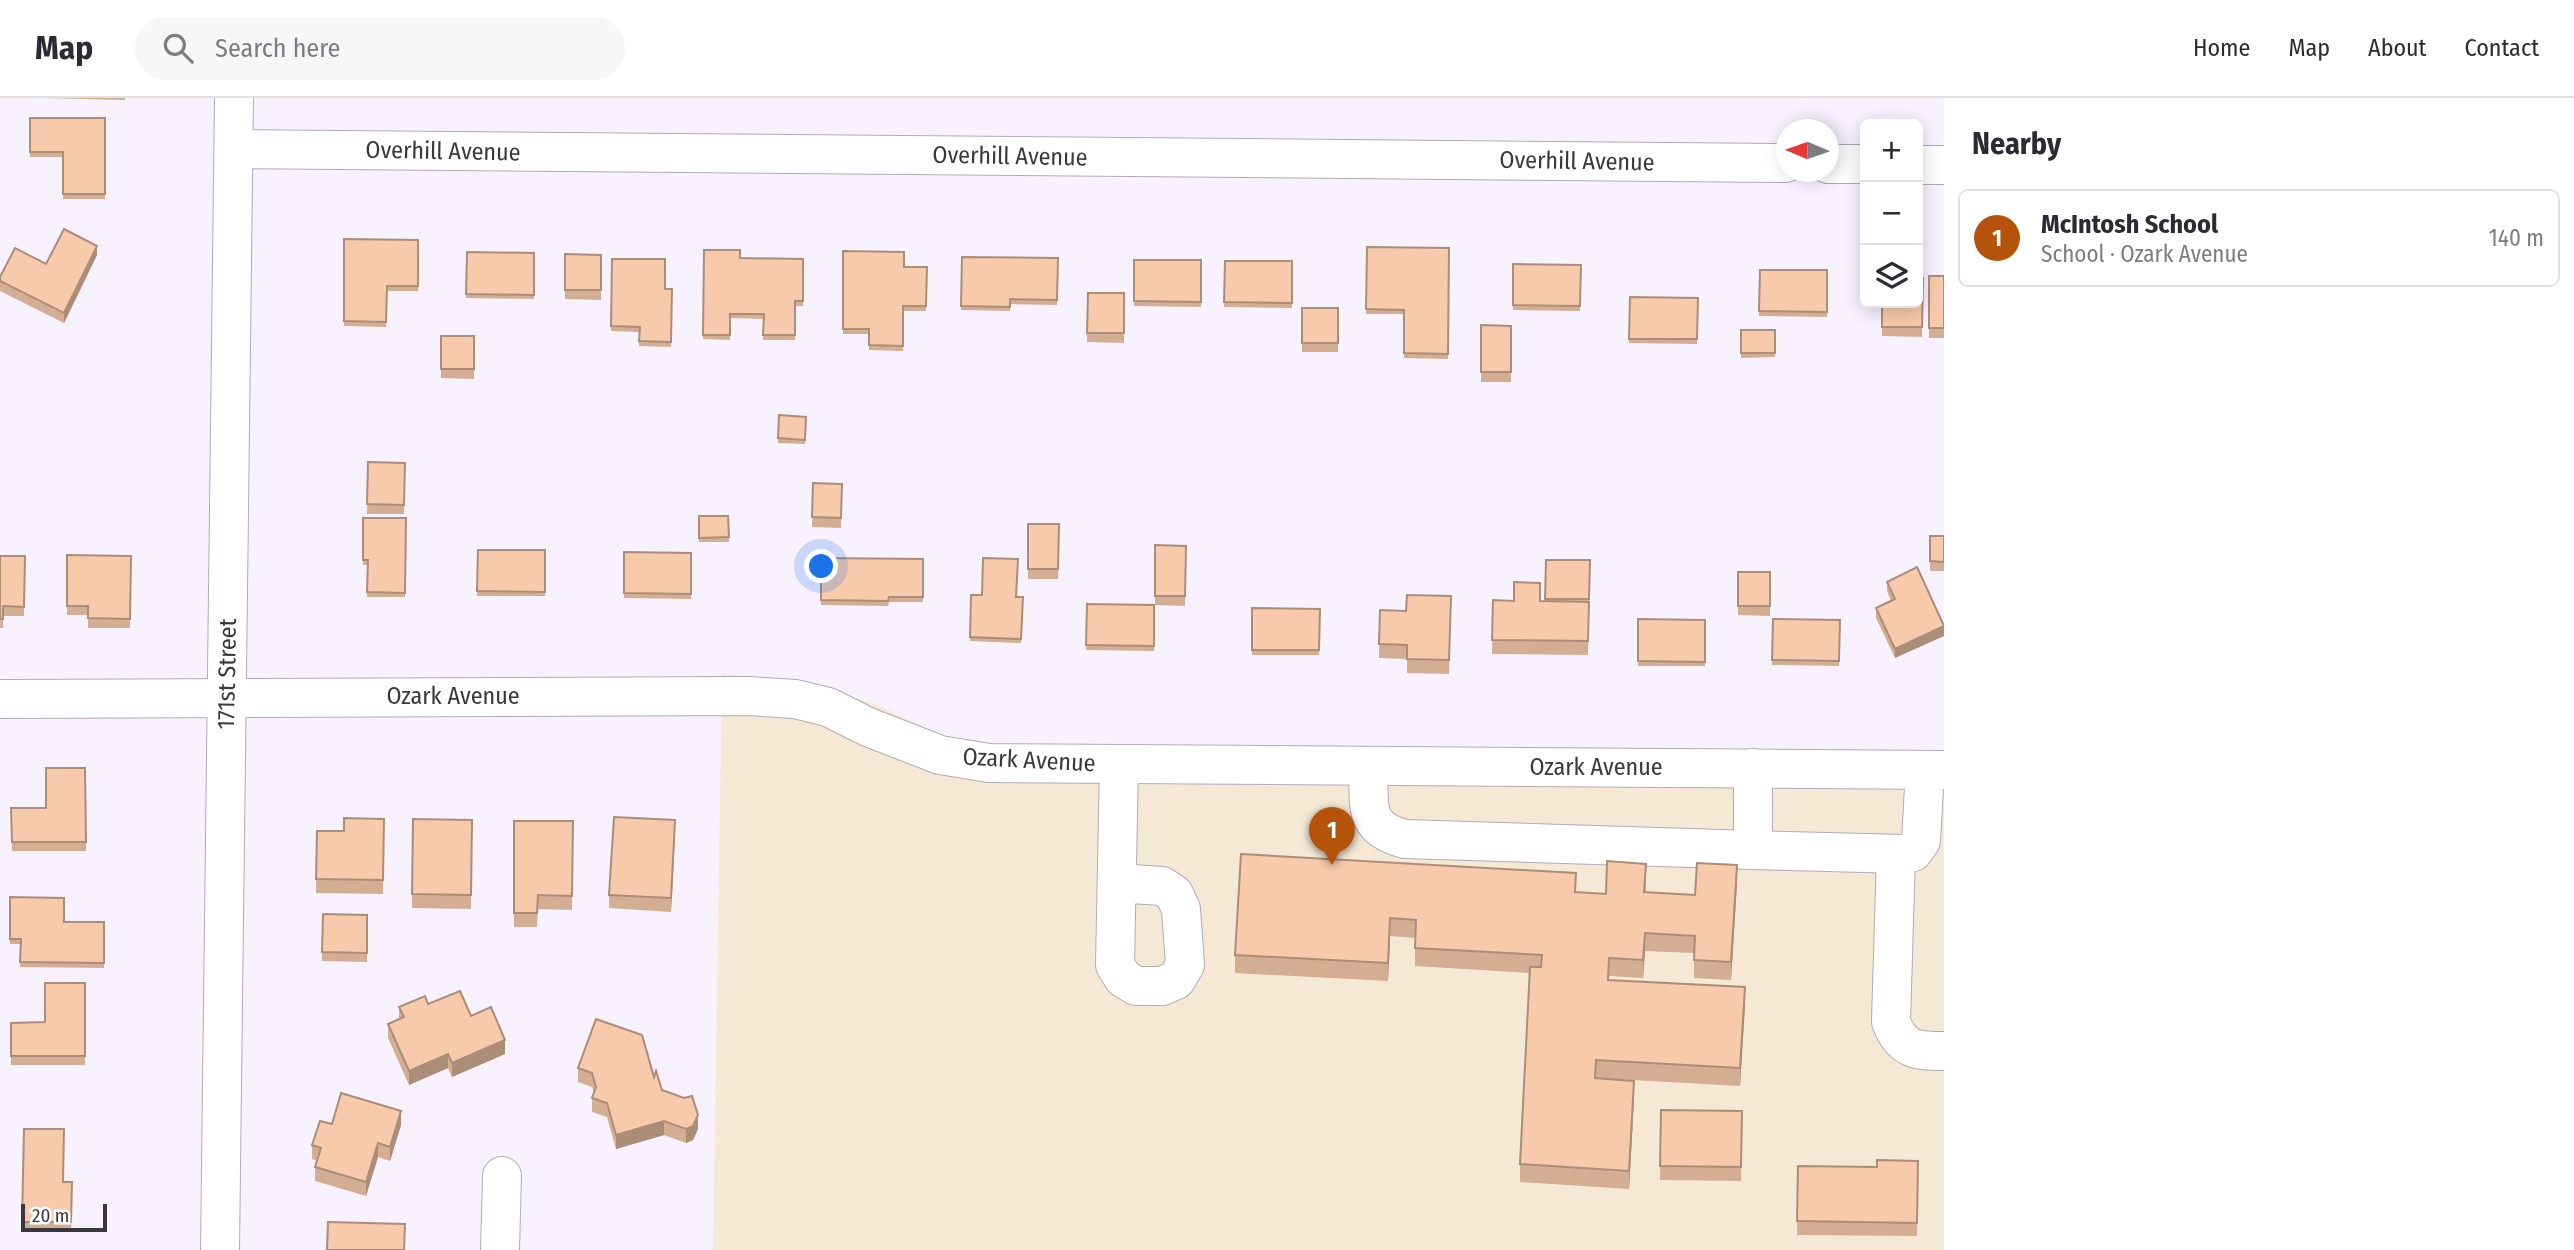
<!DOCTYPE html>
<html lang="en">
<head>
<meta charset="utf-8">
<style>
	:root { --surface:#fff; --page:#f7f7f7; --text:#2b2b33; --muted:#7c7c81; --line:#e1e1e2; --accent:#b45309 }
	body { margin:0; font-family:"Fira Sans Condensed",sans-serif; background:var(--page); color:var(--text) }
	.controls { position:absolute; right:21px; top:21px; display:grid; overflow:hidden; border-radius:10px; box-shadow:0 4px 18px #0003 }
	.controls button { width:63px; height:63px; display:grid; place-items:center; padding:0; border:0; border-bottom:2px solid var(--line); background:var(--surface); color:var(--text); font:35px sans-serif }
	.compass { position:absolute; left:1776px; top:21px; width:63px; height:63px; border-radius:50%; background:var(--surface); box-shadow:0 4px 18px #0003; rotate:272deg }
	.scale { position:absolute; left:21px; bottom:18px; width:86px; box-sizing:border-box; padding-left:7px; border:4px solid #3b373e; border-top:0; font-size:19px; line-height:24px; white-space:nowrap; color:#3b373e; -webkit-text-stroke:5px #fff; paint-order:stroke }
	.you { position:absolute; left:822px; top:469px; width:24px; height:24px; margin:-18px; border:5px solid #fff; border-radius:50%; background:#1a73e8; box-shadow:0 0 0 10px #1a73e833 }
	.badge { display:grid; place-items:center; width:46px; height:46px; border-radius:50%; background:var(--accent); color:#fff; font-size:23px; font-weight:700 }
	.pin { position:absolute; translate:-50% -58px; filter:drop-shadow(0 2px 4px #0008) }
	.pin::after { content:''; position:absolute; top:37px; width:24px; height:21px; background:inherit; clip-path:polygon(0 0,100% 0,50% 100%) }
	.list { margin:0; padding:0; list-style:none }
	h2 { display:flex; justify-content:space-between; align-items:center; height:91px; margin:0; padding:0 28px; font-size:30px }
	h2 small { font-size:23px; font-weight:400; color:var(--muted) }
	.list li { display:grid; grid-template-columns:46px 1fr auto; gap:21px; align-items:center; box-sizing:border-box; height:98px; margin:0 14px 14px; padding:0 14px; border:2px solid var(--line); border-radius:10px }
	.list b { display:block; font-size:26px; white-space:nowrap }
	.list p { margin:0; font-size:23px; white-space:nowrap; color:var(--muted) }
	.list em { font-size:23px; font-style:normal; color:var(--muted) }
	.icon { flex:none; width:38px; height:38px; fill:none; stroke:currentColor; stroke-width:2; stroke-linecap:round; stroke-linejoin:round }
	.map { position:relative; flex:none; width:1944px; height:1152px; overflow:hidden }
	header { display:flex; align-items:center; gap:42px; box-sizing:border-box; height:98px; padding:0 35px; background:var(--surface); border-bottom:2px solid var(--line) }
	header strong { font-size:33px }
	nav { display:flex; gap:38px; margin-inline-start:auto; font-size:24px }
	.search { width:490px; height:63px; background:var(--page); display:flex; align-items:center; gap:18px; box-sizing:border-box; padding:0 24px; border-radius:38px; color:var(--muted); font-size:26px }
	main { display:flex }
	aside { flex:1; background:var(--surface) }
	.map>svg:first-child { display:block }
	.education { fill:#f5e9d5 }
	.lines { fill:none; stroke-linecap:round; stroke-linejoin:round }
	.minor-casing { stroke:#b2aaba; stroke-width:40 }
	.minor { stroke:#fff; stroke-width:38 }
	.wall { fill:#d4ae93 }
	.shaded-wall { fill:#ac8d78 }
	.building { fill:#f6caab; stroke:#ac8d78; stroke-width:2 }
	.labels { text-anchor:middle; dominant-baseline:central; stroke-width:5; stroke-linejoin:round; paint-order:stroke }
	.street-label { font-size:24px; fill:#3b373e; stroke:#fff }
</style>
</head>
<body>
<header>
<strong>Map</strong>
<div class="search"><svg class="icon" aria-label="search" viewBox="0 0 24 24"><circle cx="10" cy="10" r="6"/><path d="M15 15l6 6"/></svg>Search here</div>
<nav><a>Home</a><a>Map</a><a>About</a><a>Contact</a></nav>
</header>
<main>
<div class="map">
<svg width="1944" height="1152" viewBox="0 0 1944 1152">
	<rect width="100%" height="100%" fill="#f8f1ff"/>
	<polygon class="education" points="722,576 789,581 834,592 882,609 948,642 996,649 1944,657 1944,1152 713,1152"/>
	<g class="lines">
		<defs>
			<g id="minor">
				<polyline points="234,51 1786,65"/>
				<polyline points="1828,66 1865,66"/>
				<polyline points="1918,67 1944,67"/>
				<polyline points="0,601 748,598 795,601 828,609 868,629 940,657 989,665 1944,672"/>
				<path d="M 1368,668 C 1370,706 1361,730 1405,741 L 1753,752"/>
				<polyline points="1753,670 1753,752 1903,756 1913,754 1921,743 1925,672"/>
				<path d="M 1896,756 L 1891,924 C 1902,952 1916,953 1944,953"/>
				<polyline points="1117,785 1162,788 1174,796 1181,811 1185,867 1176,882 1162,888 1136,888 1123,880 1115,867 1119,666"/>
				<polyline points="220,1152 234,0"/>
				<polyline points="500,1152 502,1078"/>
			</g>
		</defs>
		<use href="#minor" class="minor-casing"/>
		<use href="#minor" class="minor"/>
	</g>
	<g class="wall">
		<polygon points="42,0 125,0 125,2"/>
		<polygon points="30,20 105,20 105,101 63,101 63,59 30,59"/>
		<polygon points="344,141 418,142 418,193 387,193 386,229 344,228"/>
		<polygon points="1367,149 1449,150 1448,261 1404,260 1404,216 1366,216"/>
		<polygon points="704,152 740,160 803,161 803,208 795,208 795,242 763,242 764,221 730,220 730,242 703,241"/>
		<polygon points="843,153 904,169 927,169 926,213 903,213 903,253 869,252 869,236 843,236"/>
		<polygon points="467,154 534,155 534,201 466,200"/>
		<polygon points="565,156 601,157 601,202 565,201"/>
		<polygon points="97,157 64,225 0,193 0,179 46,166"/>
		<polygon points="962,159 1058,160 1057,207 1010,206 1010,213 961,212"/>
		<polygon points="612,161 665,191 672,191 671,249 639,248 639,234 611,233"/>
		<polygon points="1134,162 1201,162 1201,209 1134,208"/>
		<polygon points="1225,163 1292,163 1292,210 1224,209"/>
		<polygon points="1513,166 1581,167 1580,213 1513,212"/>
		<polygon points="1760,172 1827,172 1827,219 1759,218"/>
		<rect x="1929" y="178" width="15" height="62"/>
		<polygon points="1923,180 1922,239 1882,238 1882,205"/>
		<polygon points="1088,195 1124,195 1124,245 1087,244"/>
		<polygon points="1630,199 1698,200 1697,246 1629,245"/>
		<rect x="1302" y="210" width="36" height="44"/>
		<polygon points="1481,227 1511,228 1511,284 1481,284"/>
		<polygon points="1741,232 1775,232 1775,259 1741,260"/>
		<polygon points="441,238 474,238 474,281 441,280"/>
		<polygon points="779,317 806,319 805,346 778,345"/>
		<polygon points="368,364 405,365 404,416 367,416"/>
		<polygon points="813,385 842,396 841,430 812,429"/>
		<polygon points="699,418 728,418 729,444 699,444"/>
		<polygon points="363,420 406,420 405,499 367,499 368,467 363,467"/>
		<polygon points="1028,426 1059,426 1058,481 1028,481"/>
		<rect x="1930" y="438" width="14" height="35"/>
		<polygon points="1155,447 1186,448 1185,508 1155,507"/>
		<polygon points="478,452 545,452 545,498 477,498"/>
		<polygon points="624,454 691,455 691,501 624,500"/>
		<polygon points="67,457 131,458 130,530 88,530 88,517 67,517"/>
		<polygon points="0,458 25,458 24,518 3,518 3,530 0,530"/>
		<polygon points="821,460 923,461 923,504 889,504 888,508 821,507"/>
		<polygon points="1546,462 1590,462 1588,557 1492,556 1493,502 1545,503"/>
		<polygon points="1917,469 1895,560 1876,520 1876,510 1891,503 1887,493 1887,484"/>
		<polygon points="1738,474 1770,474 1770,518 1738,517"/>
		<polygon points="971,497 1023,499 1021,545 970,543"/>
		<polygon points="1451,498 1449,576 1407,575 1407,561 1379,560 1380,512 1406,513"/>
		<polygon points="1087,506 1154,507 1154,553 1086,552"/>
		<polygon points="1252,510 1320,511 1319,557 1252,557"/>
		<polygon points="1638,521 1705,522 1705,568 1638,568"/>
		<polygon points="1773,521 1840,522 1839,568 1772,567"/>
		<polygon points="85,670 86,753 12,753 11,710 46,710"/>
		<polygon points="384,721 383,796 316,795 317,733 344,733"/>
		<polygon points="413,721 472,722 471,811 412,810"/>
		<polygon points="514,723 573,723 572,812 538,811 537,829 514,829"/>
		<polygon points="675,736 671,814 609,810 609,797"/>
		<polygon points="1241,756 1576,794 1606,796 1646,783 1646,794 1695,797 1737,785 1731,882 1694,880 1694,855 1645,853 1643,880 1609,878 1609,882 1745,907 1740,988 1596,980 1634,1000 1629,1091 1520,1084 1520,1066 1530,875 1415,868 1415,840 1390,838 1388,883 1235,875 1235,857"/>
		<polygon points="10,799 64,824 104,824 104,870 20,869 21,846 10,846"/>
		<polygon points="323,816 367,817 367,864 322,863"/>
		<polygon points="85,885 85,967 11,967 11,925 45,924"/>
		<polygon points="428,906 471,918 505,956 452,979 448,970 409,987 388,940 388,926 399,921 399,909"/>
		<polygon points="578,970 654,979 662,992 698,1031 693,1042 686,1045 664,1037 616,1051 607,1019 592,1014 592,1000 594,996 592,989 578,984"/>
		<polygon points="1661,1012 1742,1013 1741,1083 1660,1082"/>
		<polygon points="332,1026 401,1027 390,1063 378,1059 366,1098 315,1083 315,1069 317,1063 312,1061 312,1047"/>
		<polygon points="24,1031 63,1084 72,1084 71,1134 22,1133"/>
		<polygon points="1918,1063 1917,1138 1797,1137 1798,1068 1877,1069"/>
	</g>
	<g class="shaded-wall">
		<polygon points="97,148 97,157 64,225 64,215"/>
		<polygon points="1944,528 1944,538 1895,560 1895,551"/>
		<polygon points="675,722 675,736 671,814 671,800"/>
		<polygon points="1737,767 1737,785 1731,882 1731,864"/>
		<polygon points="1390,820 1390,838 1388,883 1388,865"/>
		<polygon points="1645,835 1645,853 1643,880 1643,862"/>
		<polygon points="1745,889 1745,907 1740,988 1740,970"/>
		<polygon points="505,942 505,956 452,979 452,965"/>
		<polygon points="448,956 448,970 409,987 409,973"/>
		<polygon points="1634,983 1634,1000 1629,1091 1629,1073"/>
		<polygon points="401,1013 401,1027 390,1063 390,1049"/>
		<polygon points="698,1017 698,1031 693,1042 686,1045 686,1031"/>
		<polygon points="664,1023 664,1037 616,1051 616,1037"/>
		<polygon points="378,1045 378,1059 366,1098 366,1084"/>
	</g>
	<g class="building">
		<polygon points="30,20 105,20 105,96 63,96 63,54 30,54"/>
		<polygon points="64,131 97,148 64,215 0,183 0,179 15,150 46,166"/>
		<polygon points="344,141 418,142 418,188 387,188 386,224 344,223"/>
		<polygon points="1367,149 1449,150 1448,256 1404,255 1404,212 1366,211"/>
		<polygon points="704,152 740,152 740,160 803,161 803,203 795,203 795,237 763,237 764,216 730,216 730,237 703,237"/>
		<polygon points="843,153 904,154 904,169 927,169 926,208 903,208 903,248 869,247 869,231 843,231"/>
		<polygon points="467,154 534,155 534,197 466,196"/>
		<polygon points="565,156 601,157 601,192 565,192"/>
		<polygon points="962,159 1058,160 1057,202 1010,201 1010,209 961,208"/>
		<polygon points="612,161 665,161 665,191 672,191 671,244 639,243 640,229 611,228"/>
		<polygon points="1134,162 1201,162 1201,204 1134,203"/>
		<polygon points="1225,163 1292,163 1292,205 1224,204"/>
		<polygon points="1513,166 1581,167 1580,208 1513,207"/>
		<polygon points="1760,172 1827,172 1827,214 1759,213"/>
		<rect x="1929" y="178" width="15" height="52"/>
		<polygon points="1918,180 1923,180 1922,229 1882,229 1882,205 1918,205"/>
		<polygon points="1088,195 1124,195 1124,235 1087,235"/>
		<polygon points="1630,199 1698,200 1697,241 1629,241"/>
		<rect x="1302" y="210" width="36" height="35"/>
		<polygon points="1481,227 1511,228 1511,274 1481,274"/>
		<rect x="1741" y="232" width="34" height="23"/>
		<rect x="441" y="238" width="33" height="33"/>
		<polygon points="779,317 806,319 805,342 778,340"/>
		<polygon points="368,364 405,365 404,407 367,406"/>
		<polygon points="813,385 842,386 841,420 812,419"/>
		<polygon points="699,418 728,418 729,439 699,440"/>
		<polygon points="363,420 406,420 405,495 367,494 368,462 363,462"/>
		<polygon points="1028,426 1059,426 1058,471 1028,471"/>
		<polygon points="1930,438 1944,438 1944,464 1930,463"/>
		<polygon points="1155,447 1186,448 1185,498 1155,498"/>
		<polygon points="478,452 545,452 545,494 477,493"/>
		<polygon points="624,454 691,455 691,496 624,495"/>
		<polygon points="67,457 131,458 130,521 88,520 88,508 67,508"/>
		<polygon points="0,458 25,458 24,509 3,508 3,521 0,521"/>
		<polygon points="821,460 923,461 923,499 889,499 888,503 821,502"/>
		<polygon points="983,460 1018,461 1016,499 1023,499 1021,541 970,539 971,497 982,497"/>
		<polygon points="1546,462 1590,462 1589,501 1545,501"/>
		<polygon points="1917,469 1944,528 1895,551 1876,510 1895,501 1887,484"/>
		<rect x="1738" y="474" width="32" height="34"/>
		<polygon points="1514,484 1540,485 1540,503 1589,504 1588,543 1492,542 1493,502 1514,503"/>
		<polygon points="1407,497 1451,498 1449,562 1407,561 1407,547 1379,546 1380,512 1406,513"/>
		<polygon points="1087,506 1154,507 1154,548 1086,547"/>
		<polygon points="1252,510 1320,511 1319,552 1252,552"/>
		<polygon points="1638,521 1705,522 1705,564 1638,563"/>
		<polygon points="1773,521 1840,522 1839,563 1772,562"/>
		<polygon points="46,670 85,670 86,744 12,744 11,710 46,710"/>
		<polygon points="614,719 675,722 671,800 609,797"/>
		<polygon points="344,720 384,721 383,782 316,781 317,733 344,733"/>
		<polygon points="413,721 472,722 471,797 412,796"/>
		<polygon points="514,723 573,723 572,798 538,797 537,815 514,815"/>
		<polygon points="1241,756 1576,775 1575,794 1606,796 1607,763 1646,766 1644,794 1695,797 1697,765 1737,767 1731,864 1694,862 1695,838 1645,835 1643,862 1609,860 1608,882 1745,889 1740,970 1596,962 1595,980 1634,983 1629,1073 1520,1066 1530,869 1541,869 1542,857 1415,850 1416,822 1390,820 1388,865 1235,857"/>
		<polygon points="10,799 64,800 64,824 104,824 104,865 20,864 21,841 10,841"/>
		<polygon points="323,816 367,817 367,855 322,854"/>
		<polygon points="45,885 85,885 85,958 11,958 11,925 45,924"/>
		<polygon points="460,893 471,918 491,909 505,942 452,965 448,956 409,973 388,926 404,919 399,909 425,898 428,906"/>
		<polygon points="596,921 642,937 654,979 656,973 662,992 684,1000 692,998 698,1017 693,1028 686,1031 664,1023 616,1037 607,1005 592,1000 596,989 592,975 578,970"/>
		<polygon points="341,995 401,1013 390,1049 378,1045 366,1084 315,1069 321,1050 312,1047 320,1023 332,1026"/>
		<polygon points="1661,1012 1742,1013 1741,1069 1660,1068"/>
		<polygon points="24,1031 64,1031 63,1084 72,1084 71,1124 22,1124"/>
		<polygon points="1877,1062 1918,1063 1917,1125 1797,1123 1798,1068 1877,1069"/>
		<polygon points="328,1124 405,1126 404,1152 327,1152"/>
	</g>
	<g class="labels">
		<g class="street-label">
			<text transform="translate(443 53) rotate(1)">Overhill Avenue</text>
			<text transform="translate(1010 58) rotate(1)">Overhill Avenue</text>
			<text transform="translate(1577 63) rotate(1)">Overhill Avenue</text>
			<text transform="translate(227 576) rotate(-89)">171st Street</text>
			<text x="453" y="598">Ozark Avenue</text>
			<text transform="translate(1029 662) rotate(3)">Ozark Avenue</text>
			<text x="1596" y="669">Ozark Avenue</text>
		</g>
	</g>
</svg>
<div class="controls">
<button>+</button>
<button>−</button>
<button><svg class="icon" aria-label="layers" viewBox="0 0 24 24"><path d="M12 4l9 5-9 5-9-5zM3 14l9 5 9-5"/></svg></button>
</div>
<svg class="compass" viewBox="-18 -18 36 36"><path d="M0-13l5 13h-10z" fill="#e53935"/><path d="M0 13l5-13h-10z" fill="#7c7c81"/></svg>
<div class="scale">20 m</div>
<div class="you"></div>
<div class="pin badge" style="left:1332px;top:767px">1</div>
</div>
<aside>
<h2>Nearby<small></small></h2>
<ul class="list">
<li><span class="badge">1</span><div><b>McIntosh School</b><p>School · Ozark Avenue</p></div><em>140 m</em></li>
</ul>
</aside>
</main>
</body>
</html>
